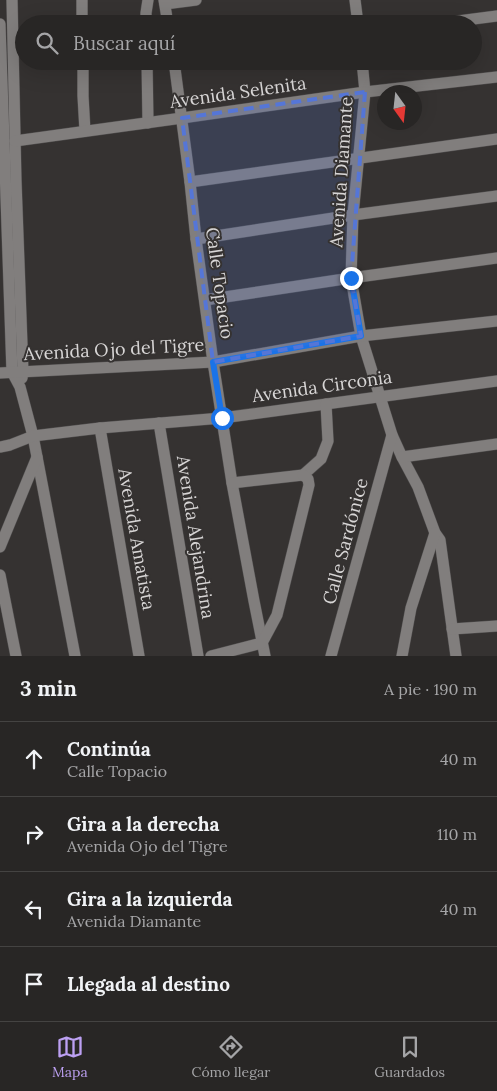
<!DOCTYPE html>
<html lang="es">
<head>
<meta charset="utf-8">
<style>
	:root { --surface:#282625; --page:#343232; --text:#f1f3f6; --muted:#a5a5a7; --line:#444342; --accent:#bca0f2 }
	body { margin:0; font-family:Lora,serif; background:var(--page); color:var(--text) }
	.compass { position:absolute; left:377px; top:85px; width:45px; height:45px; border-radius:50%; background:var(--surface); box-shadow:0 5px 20px #0002; rotate:165deg }
	.stop { position:absolute; width:15px; height:15px; margin:-11px; border:4px solid #1a73e8; border-radius:50%; background:#fff }
	.stop.end { background:#1a73e8; border-color:#fff; box-shadow:0 1px 5px #0008 }
	.list { margin:0; padding:0; list-style:none }
	h2 { display:flex; justify-content:space-between; align-items:center; height:65px; margin:0; padding:0 20px; font-size:21px }
	h2 small { font-size:16px; font-weight:400; color:var(--muted) }
	.list li { display:grid; grid-template-columns:32px 1fr auto; gap:15px; align-items:center; box-sizing:border-box; height:75px; padding:0 20px; border-top:1px solid var(--line) }
	.list b { display:block; font-size:19px; white-space:nowrap }
	.list p { margin:0; font-size:16px; white-space:nowrap; color:var(--muted) }
	.list em { font-size:16px; font-style:normal; color:var(--muted) }
	.icon { flex:none; width:28px; height:28px; fill:none; stroke:currentColor; stroke-width:2; stroke-linecap:round; stroke-linejoin:round }
	.map { position:relative; flex:none; width:497px; height:656px; overflow:hidden }
	.search { position:absolute; background:var(--surface); box-shadow:0 5px 20px #0002; left:15px; right:15px; top:15px; height:55px; display:flex; align-items:center; gap:12px; box-sizing:border-box; padding:0 18px; border-radius:28px; color:var(--muted); font-size:19px }
	.sheet { height:365px; background:var(--surface) }
	nav { display:flex; justify-content:space-around; align-items:center; box-sizing:border-box; height:70px; border-top:1px solid var(--line); background:var(--surface); font-size:14px; color:var(--muted) }
	nav a { display:grid; justify-items:center; gap:2px }
	nav .on { color:var(--accent) }
	.map>svg:first-child { display:block }
	.lines { fill:none; stroke-linecap:round; stroke-linejoin:round }
	.minor-casing { stroke:#504e4e; stroke-width:12 }
	.minor { stroke:#817e7d; stroke-width:11 }
	.route { stroke:#1a73e8; stroke-width:6 }
	.marked { fill:#5576d7; fill-opacity:0.2; stroke:#5576d7; stroke-width:4; stroke-dasharray:10 6; stroke-linejoin:round }
	.labels { text-anchor:middle; dominant-baseline:central; stroke-width:4; stroke-linejoin:round; paint-order:stroke }
	.street-label { font-size:18px; fill:#d7d5d5; stroke:#353231 }
</style>
</head>
<body>
<div class="map">
<svg width="497" height="656" viewBox="0 0 497 656">
	<rect width="100%" height="100%" fill="#353231"/>
	<g class="lines">
		<defs>
			<g id="minor">
				<polyline points="12,0 16,181 23,372 22,378"/>
				<polyline points="82,0 82,24"/>
				<polyline points="164,0 168,24"/>
				<polyline points="355,0 358,24"/>
				<polyline points="165,4 196,0"/>
				<polyline points="0,24 12,372 20,387 33,436 75,656"/>
				<polyline points="146,24 146,13 148,0"/>
				<polyline points="435,24 497,16"/>
				<polyline points="83,61 83,96 85,131"/>
				<polyline points="147,61 148,123"/>
				<polyline points="174,61 190,182 196,239 213,362 232,483 254,601 265,656"/>
				<polyline points="362,61 365,92 353,215 351,278 361,336 392,435 402,457 418,487 435,533 440,540 456,656"/>
				<polyline points="15,141 182,118 365,92 497,77"/>
				<polyline points="190,182 497,139"/>
				<polyline points="196,239 353,215 497,196"/>
				<polyline points="205,300 351,278 497,258"/>
				<polyline points="0,373 213,362 361,336 497,321"/>
				<polyline points="159,423 198,656"/>
				<polyline points="100,428 139,656"/>
				<polyline points="0,447 10,445 33,436 100,428 222,418 497,381"/>
				<polyline points="402,457 497,444"/>
				<polyline points="303,475 321,459 328,441 326,404"/>
				<polyline points="232,483 303,475"/>
				<polyline points="0,547 37,457"/>
				<polyline points="0,575 16,656"/>
				<polyline points="452,629 497,626"/>
				<polyline points="211,656 262,643 277,615 309,485 308,479 303,475"/>
				<polyline points="331,656 392,435"/>
				<polyline points="402,656 411,608 435,533"/>
			</g>
		</defs>
		<use href="#minor" class="minor-casing"/>
		<use href="#minor" class="minor"/>
	</g>
	<g class="lines">
		<polyline class="route" points="222,418 213,362 361,336 351,278"/>
	</g>
	<path class="marked" d="M 365,92 L 351,278 L 361,336 L 213,362 L 182,118 Z"/>
	<g class="labels">
		<g class="street-label">
			<text transform="translate(238 92) rotate(-8)">Avenida Selenita</text>
			<text transform="translate(341 172) rotate(-86)">Avenida Diamante</text>
			<text transform="translate(220 283) rotate(82)">Calle Topacio</text>
			<text transform="translate(114 349) rotate(-3)">Avenida Ojo del Tigre</text>
			<text transform="translate(322 386) rotate(-8)">Avenida Circonia</text>
			<text transform="translate(196 537) rotate(81)">Avenida Alejandrina</text>
			<text transform="translate(137 539) rotate(80)">Avenida Amatista</text>
			<text transform="translate(345 541) rotate(-75)">Calle Sardónice</text>
		</g>
	</g>
</svg>
<svg class="compass" viewBox="-18 -18 36 36"><path d="M0-13l5 13h-10z" fill="#e53935"/><path d="M0 13l5-13h-10z" fill="#a5a5a7"/></svg>
<div class="stop" style="left:222px;top:418px"></div>
<div class="stop end" style="left:351px;top:278px"></div>
<div class="search"><svg class="icon" aria-label="search" viewBox="0 0 24 24"><circle cx="10" cy="10" r="6"/><path d="M15 15l6 6"/></svg>Buscar aquí</div>
</div>
<section class="sheet">
<h2>3 min<small>A pie · 190 m</small></h2>
<ul class="list">
<li><svg class="icon" aria-label="ahead" viewBox="0 0 24 24"><path d="M12 20V5M6 11l6-6 6 6"/></svg><div><b>Continúa</b><p>Calle Topacio</p></div><em>40 m</em></li>
<li><svg class="icon" aria-label="right" viewBox="0 0 24 24"><path d="M7 20v-9h11M14 6l5 5-5 5"/></svg><div><b>Gira a la derecha</b><p>Avenida Ojo del Tigre</p></div><em>110 m</em></li>
<li><svg class="icon" aria-label="left" viewBox="0 0 24 24"><path d="M17 20v-9H6M10 6l-5 5 5 5"/></svg><div><b>Gira a la izquierda</b><p>Avenida Diamante</p></div><em>40 m</em></li>
<li><svg class="icon" aria-label="arrive" viewBox="0 0 24 24"><path d="M6 21V4h12l-3 4 3 4H6"/></svg><div><b>Llegada al destino</b></div></li>
</ul>
</section>
<nav>
<a class="on"><svg class="icon" aria-label="map" viewBox="0 0 24 24"><path d="M3 6l6-2 6 2 6-2v14l-6 2-6-2-6 2zM9 4v14M15 6v14"/></svg>Mapa</a>
<a><svg class="icon" aria-label="directions" viewBox="0 0 24 24"><path d="M12 3l9 9-9 9-9-9zM9 14v-3h6M13 9l2 2-2 2"/></svg>Cómo llegar</a>
<a><svg class="icon" aria-label="saved" viewBox="0 0 24 24"><path d="M7 4h10v16l-5-4-5 4z"/></svg>Guardados</a>
</nav>
</body>
</html>
